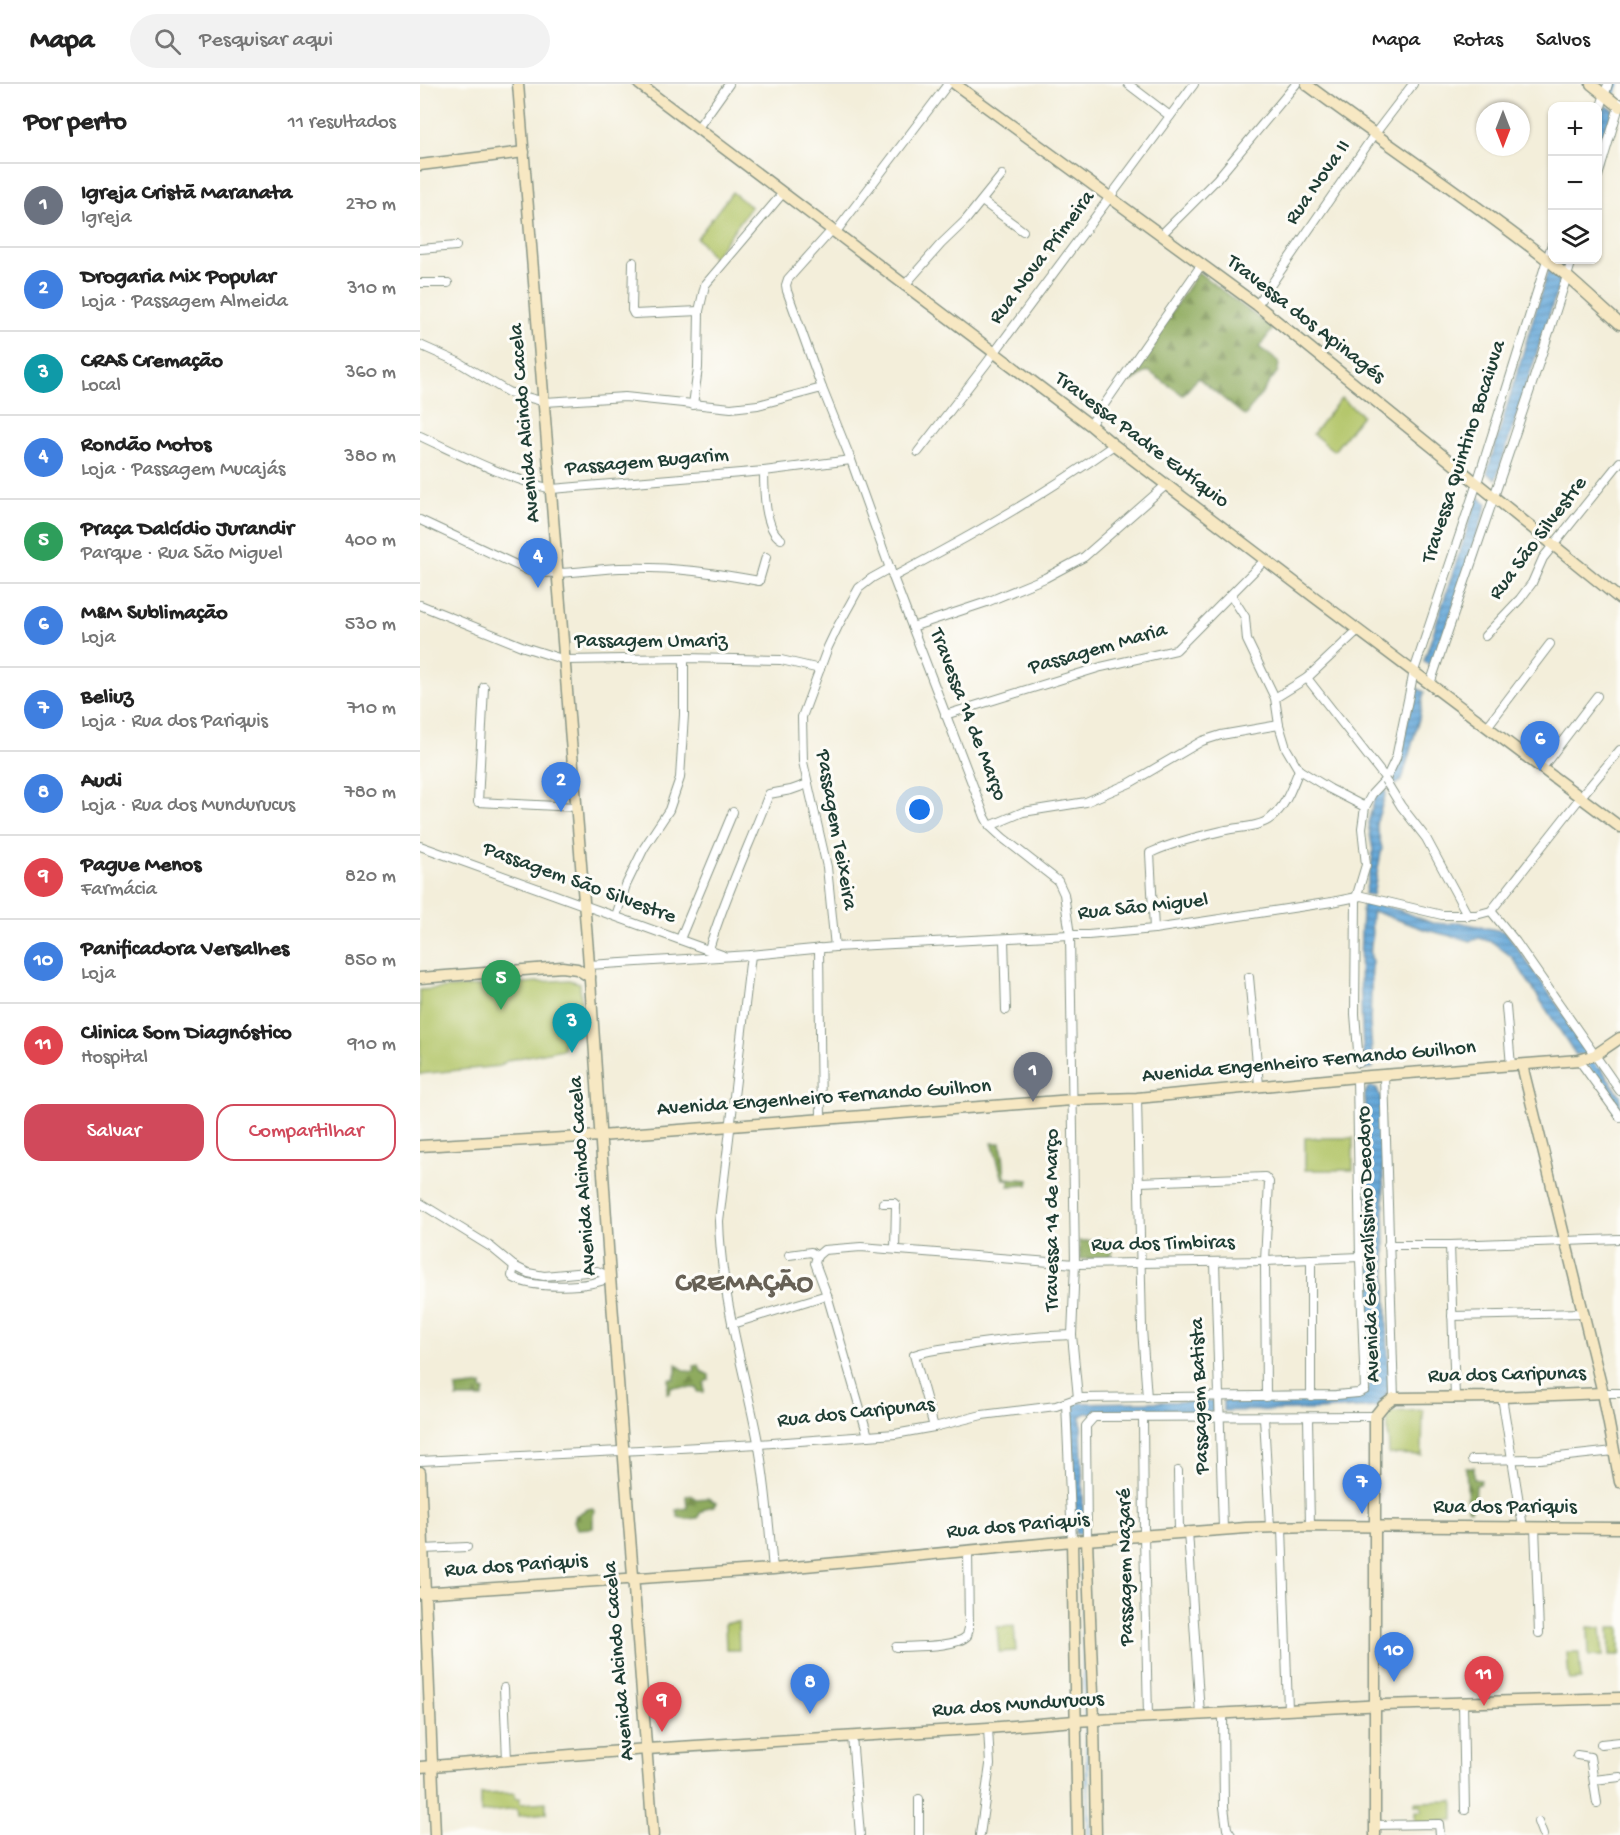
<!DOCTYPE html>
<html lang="pt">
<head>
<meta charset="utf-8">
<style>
	:root { --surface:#fff; --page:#f2f2f2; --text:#222; --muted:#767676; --line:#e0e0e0; --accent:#d1495b }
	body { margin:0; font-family:"Gochi Hand",sans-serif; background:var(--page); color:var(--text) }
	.controls { position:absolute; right:18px; top:18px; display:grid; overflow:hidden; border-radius:12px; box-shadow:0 2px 4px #0004 }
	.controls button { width:54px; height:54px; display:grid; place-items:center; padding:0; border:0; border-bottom:2px solid var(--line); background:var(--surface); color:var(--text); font:30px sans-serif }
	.compass { position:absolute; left:1056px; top:18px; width:54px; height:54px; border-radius:50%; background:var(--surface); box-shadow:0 2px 4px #0004; rotate:180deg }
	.you { position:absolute; left:500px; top:726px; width:21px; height:21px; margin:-15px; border:4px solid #fff; border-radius:50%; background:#1a73e8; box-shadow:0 0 0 9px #1a73e833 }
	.badge { display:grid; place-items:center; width:39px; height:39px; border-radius:50%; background:var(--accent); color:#fff; font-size:20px; font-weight:700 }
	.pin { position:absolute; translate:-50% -50px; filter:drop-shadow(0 2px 3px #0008) }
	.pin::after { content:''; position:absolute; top:32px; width:21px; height:18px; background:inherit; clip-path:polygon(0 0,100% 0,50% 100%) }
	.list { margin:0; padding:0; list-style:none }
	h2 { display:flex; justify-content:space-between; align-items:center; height:78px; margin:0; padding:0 24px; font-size:26px }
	h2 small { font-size:20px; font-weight:400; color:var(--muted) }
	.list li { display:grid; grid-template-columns:39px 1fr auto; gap:18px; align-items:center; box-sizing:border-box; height:84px; padding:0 24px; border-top:2px solid var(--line) }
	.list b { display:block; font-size:22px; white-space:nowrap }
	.list p { margin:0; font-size:20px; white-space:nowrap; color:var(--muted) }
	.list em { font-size:20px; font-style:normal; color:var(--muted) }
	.actions { display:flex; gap:12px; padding:18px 24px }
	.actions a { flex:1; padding:14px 0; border:2px solid var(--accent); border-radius:18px; text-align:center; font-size:21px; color:var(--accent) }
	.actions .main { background:var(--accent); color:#fff }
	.icon { flex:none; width:33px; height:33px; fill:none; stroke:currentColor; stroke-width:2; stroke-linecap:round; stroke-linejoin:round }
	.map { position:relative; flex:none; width:1200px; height:1751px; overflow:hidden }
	header { display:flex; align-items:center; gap:36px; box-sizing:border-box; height:84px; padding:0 30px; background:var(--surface); border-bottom:2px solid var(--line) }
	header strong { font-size:28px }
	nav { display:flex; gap:33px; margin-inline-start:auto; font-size:21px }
	.search { width:420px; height:54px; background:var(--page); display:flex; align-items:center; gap:15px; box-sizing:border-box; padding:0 21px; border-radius:33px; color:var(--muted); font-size:22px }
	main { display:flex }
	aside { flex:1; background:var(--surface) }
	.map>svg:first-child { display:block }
	.green { fill:#b4c66a; stroke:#6a824f; stroke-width:1.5 }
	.forest { fill:url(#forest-firs); stroke:#577449; stroke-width:1.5 }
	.water { fill:url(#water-rules); stroke:#427286; stroke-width:1.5 }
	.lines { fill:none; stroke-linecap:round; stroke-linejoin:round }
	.stream { stroke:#64a7d9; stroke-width:2 }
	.canal { stroke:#64a7d9; stroke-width:8 }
	.street-casing { stroke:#899687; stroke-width:10 }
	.secondary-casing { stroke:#899687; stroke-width:13 }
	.street { stroke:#fff; stroke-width:8 }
	.secondary { stroke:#f7e8c3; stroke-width:10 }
	.street-bridge-casing { stroke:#899687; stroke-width:10; stroke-linecap:butt }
	.street-bridge { stroke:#fff; stroke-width:8 }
	.labels { text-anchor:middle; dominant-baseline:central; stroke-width:6; stroke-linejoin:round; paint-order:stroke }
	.street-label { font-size:21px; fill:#1f3d34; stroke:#fdfcf7 }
	.district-label { font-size:27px; font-weight:bold; letter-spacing:1.5px; fill:#676156; stroke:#fdfcf7 }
</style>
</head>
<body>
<header>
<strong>Mapa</strong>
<div class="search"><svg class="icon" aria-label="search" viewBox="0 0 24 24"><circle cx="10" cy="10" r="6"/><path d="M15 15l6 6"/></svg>Pesquisar aqui</div>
<nav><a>Mapa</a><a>Rotas</a><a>Salvos</a></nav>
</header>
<main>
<aside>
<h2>Por perto<small>11 resultados</small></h2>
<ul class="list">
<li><span class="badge" style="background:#6b7280">1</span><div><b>Igreja Cristã Maranata</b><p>Igreja</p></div><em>270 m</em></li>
<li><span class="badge" style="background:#3f7fe0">2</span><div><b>Drogaria Mix Popular</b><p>Loja · Passagem Almeida</p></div><em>310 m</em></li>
<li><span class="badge" style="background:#0f9aa8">3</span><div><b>CRAS Cremação</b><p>Local</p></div><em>360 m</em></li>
<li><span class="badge" style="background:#3f7fe0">4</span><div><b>Rondão Motos</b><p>Loja · Passagem Mucajás</p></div><em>380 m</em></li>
<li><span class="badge" style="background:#2e9e5b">5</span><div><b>Praça Dalcídio Jurandir</b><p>Parque · Rua São Miguel</p></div><em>400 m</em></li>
<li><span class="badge" style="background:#3f7fe0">6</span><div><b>M&amp;M Sublimação</b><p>Loja</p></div><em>530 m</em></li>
<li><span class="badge" style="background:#3f7fe0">7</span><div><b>Beliuz</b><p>Loja · Rua dos Pariquis</p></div><em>710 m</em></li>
<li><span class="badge" style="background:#3f7fe0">8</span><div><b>Audi</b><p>Loja · Rua dos Mundurucus</p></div><em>780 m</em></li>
<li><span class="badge" style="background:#e0444e">9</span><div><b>Pague Menos</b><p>Farmácia</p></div><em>820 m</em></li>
<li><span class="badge" style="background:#3f7fe0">10</span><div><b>Panificadora Versalhes</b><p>Loja</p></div><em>850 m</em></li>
<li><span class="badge" style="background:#e0444e">11</span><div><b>Clinica Som Diagnóstico</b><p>Hospital</p></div><em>910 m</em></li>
</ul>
<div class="actions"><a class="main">Salvar</a><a>Compartilhar</a></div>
</aside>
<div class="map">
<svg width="1200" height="1751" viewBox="0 0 1200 1751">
	<defs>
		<pattern id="forest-firs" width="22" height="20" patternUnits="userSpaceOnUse" patternTransform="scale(1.5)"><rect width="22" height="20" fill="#8fab5e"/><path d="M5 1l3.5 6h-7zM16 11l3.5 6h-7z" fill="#748c4e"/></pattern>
		<pattern id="water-rules" width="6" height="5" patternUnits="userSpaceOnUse" patternTransform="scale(1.5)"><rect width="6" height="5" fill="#64a7d9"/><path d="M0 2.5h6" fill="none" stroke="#5289b1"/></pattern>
	</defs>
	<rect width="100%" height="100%" fill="#fdfcf7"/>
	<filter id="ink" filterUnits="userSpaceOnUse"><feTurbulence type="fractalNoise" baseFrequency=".0167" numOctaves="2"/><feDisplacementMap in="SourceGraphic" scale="12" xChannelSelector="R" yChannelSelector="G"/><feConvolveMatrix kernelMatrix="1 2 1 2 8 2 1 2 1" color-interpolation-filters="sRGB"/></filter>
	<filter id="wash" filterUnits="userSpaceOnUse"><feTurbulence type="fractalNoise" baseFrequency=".008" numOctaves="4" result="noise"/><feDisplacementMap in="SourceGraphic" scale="24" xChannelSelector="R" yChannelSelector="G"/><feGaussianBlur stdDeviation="1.35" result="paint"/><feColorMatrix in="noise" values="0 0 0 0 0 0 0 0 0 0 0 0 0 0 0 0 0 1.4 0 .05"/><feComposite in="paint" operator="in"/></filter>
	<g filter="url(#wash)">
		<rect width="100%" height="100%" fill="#f3eeda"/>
		<g class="green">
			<polygon points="312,108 331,123 293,174 277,154"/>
			<polygon points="921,314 942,331 914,367 893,350"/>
			<polygon points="149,896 160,899 163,947 161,950 144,953 143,965 88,976 80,982 0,990 0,906"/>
			<rect x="885" y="1054" width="48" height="32"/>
			<polygon points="1003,1326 1002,1371 969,1370 967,1328"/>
			<polygon points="318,1538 319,1566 306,1566 305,1539"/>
			<polygon points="594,1542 596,1567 579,1568 577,1543"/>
			<polygon points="1168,1543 1181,1544 1183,1572 1169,1572"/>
			<polygon points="1189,1543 1200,1543 1200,1571 1190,1571"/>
			<polygon points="1147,1568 1159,1568 1161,1595 1149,1596"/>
			<polygon points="95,1709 95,1714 100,1714 100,1720 126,1718 126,1729 98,1732 97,1725 61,1729 61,1710"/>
			<polygon points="1034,1717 1034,1736 995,1740 995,1727 1002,1727 1001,1721 995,1721 995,1718"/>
		</g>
		<g class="forest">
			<polygon points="778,188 853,245 839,263 859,278 858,287 825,332 778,294 763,311 728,287 711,298 708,293"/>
			<polygon points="572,1059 580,1059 583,1070 585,1094 609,1096 608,1101 589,1102 589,1095 583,1095"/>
			<polygon points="690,1156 692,1170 689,1171 688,1175 660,1175 659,1157"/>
			<path d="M 256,1280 C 262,1285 267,1289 275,1287 L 274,1282 L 279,1281 L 281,1287 L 289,1291 L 289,1295 L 284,1299 L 284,1308 L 278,1308 L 277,1304 L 251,1303 L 250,1309 L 247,1309 L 249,1295 L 254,1295 L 256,1288 Z"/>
			<polygon points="62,1301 62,1306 65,1307 63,1314 37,1314 36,1304"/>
			<polygon points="1046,1383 1054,1383 1054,1395 1061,1396 1060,1400 1056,1401 1055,1417 1051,1426 1048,1425"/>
			<path d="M 271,1411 L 276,1415 L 288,1414 L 296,1419 L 294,1422 C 286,1423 280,1426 278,1434 L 267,1435 L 258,1433 L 256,1426 L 267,1424 L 266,1412 Z"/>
			<polygon points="173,1424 175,1427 173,1431 173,1444 157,1445 154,1437 155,1432 167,1425"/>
		</g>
		<g class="water">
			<polygon points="1185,21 1194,26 1178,79 1178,42"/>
			<polygon points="1132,172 1132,176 1147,176 1076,395 1067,389"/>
			<polygon points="1058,412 1067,420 1013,584 1004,577"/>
			<polygon points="995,603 1004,608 999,635 982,696 975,701 970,693 985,646"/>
			<polygon points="964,701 966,709 956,740 962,764 953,811 945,810 952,777 953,766 948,739 955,713"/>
			<path d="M 943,816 L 953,816 L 954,820 L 979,826 L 1012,839 L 1027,840 L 1038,838 L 1086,848 L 1169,966 L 1156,971 L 1092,873 L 1072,858 L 1059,854 L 1051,857 L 1006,846 L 953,827 C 950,837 952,843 952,853 C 951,863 949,869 952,878 L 950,939 L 953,984 L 944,985 C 941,929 938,873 943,816 Z"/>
			<polygon points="1181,984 1200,1011 1200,1025 1172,987"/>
			<polygon points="948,1004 956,1004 961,1013 969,1305 964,1315 957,1323 899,1326 803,1327 803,1317 885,1315 944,1311 948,1306 949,1257 948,1144 945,1009"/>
			<polygon points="793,1317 794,1328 667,1329 661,1332 664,1449 656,1450 653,1350 649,1326 653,1319"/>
		</g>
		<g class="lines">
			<g class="stream">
				<polyline points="951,994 951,1007"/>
				<polyline points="661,1460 665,1634"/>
				<polyline points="666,1640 669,1751"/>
			</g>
			<g class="canal">
				<polyline points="1192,7 1195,0"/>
				<polyline points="1164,970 1181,994"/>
			</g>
		</g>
	</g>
	<g filter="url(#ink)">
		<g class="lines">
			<defs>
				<g id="street">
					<polyline points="708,0 750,32"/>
					<polyline points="1178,32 1188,0"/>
					<polyline points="277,45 309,0"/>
					<polyline points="1178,92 1200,19"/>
					<polyline points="562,117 603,147"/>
					<polyline points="412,146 368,195 366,201 367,207 402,304 431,376 473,493 565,733 570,742 583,754 638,797 644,810 650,851 655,1180 652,1251 658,1314"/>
					<polyline points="415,149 528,0"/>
					<polyline points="742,150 797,95 876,0"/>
					<polyline points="0,165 36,162"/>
					<polyline points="213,178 212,226 214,230 279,227"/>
					<polyline points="0,199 28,199"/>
					<polyline points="484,202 521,160 545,137 582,91"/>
					<polyline points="837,221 954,51 993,0"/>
					<polyline points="0,261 38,278 88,308 125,318 205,313 311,324 338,321 402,304"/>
					<polyline points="273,321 278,284 279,227 285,201 363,109"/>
					<polyline points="670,341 782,180"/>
					<path d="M 0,352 C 43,372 85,394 132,405 L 344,387 L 431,376"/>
					<polyline points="498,368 566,280 774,0"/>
					<path d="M 344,387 C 344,404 344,445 361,455"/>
					<path d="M 0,436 L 107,486 C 138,493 169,485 200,484 C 247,482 293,488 339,497 L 346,473"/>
					<path d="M 473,493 C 549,453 624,411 694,361"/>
					<polyline points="811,511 825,533 827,556 855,614 859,641 866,664 879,686 910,705 945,723"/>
					<polyline points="0,521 104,563 145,576 264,574 361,576 400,585"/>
					<polyline points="492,543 567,518 625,494 664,473 746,401"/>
					<polyline points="1065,552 1100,515 1112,499 1123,474 1200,378"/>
					<polyline points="887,594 966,695"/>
					<path d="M 1010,600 C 1058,458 1108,318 1152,176"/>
					<polyline points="64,603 58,718 157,723"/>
					<polyline points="855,614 887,594 938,546"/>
					<polyline points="525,631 681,583 756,566 845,476"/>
					<polyline points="1067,643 1130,560"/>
					<polyline points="1122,684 1177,612"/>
					<polyline points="967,699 981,722 1006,754 1048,832"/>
					<polyline points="570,742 603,728 666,718 710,699 782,657 801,651 859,641"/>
					<polyline points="0,762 302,871"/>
					<polyline points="1071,827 1096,858 1200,1007"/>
					<polyline points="196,832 206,801 224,764 249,726 260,694 264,631 264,574"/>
					<path d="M 734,845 L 730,769 C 754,758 781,752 806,746 C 820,743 840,743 851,734 C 866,722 872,703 879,686"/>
					<polyline points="260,855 313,728"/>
					<polyline points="584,855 586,926"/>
					<polyline points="415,863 407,783 383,678 382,633 408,563 418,542 439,504 452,494 470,484"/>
					<polyline points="399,864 401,1035"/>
					<path d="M 289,865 C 305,812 329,762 349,710 L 371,706 L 388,700"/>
					<path d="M 331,871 L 299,1137 C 301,1212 324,1285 338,1358 C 346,1399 349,1444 353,1485"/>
					<polyline points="169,881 331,871 415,863 650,851 668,851 734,845 912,818 942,812 1022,831 1056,831 1071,827 1160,714 1200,666"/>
					<polyline points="829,893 839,1001"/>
					<polyline points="1086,923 1091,982"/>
					<polyline points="1159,976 1200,1033"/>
					<polyline points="939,979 935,930 936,814 946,781 942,744 945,723 952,710 966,695 976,674 994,587 1057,399 1132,160"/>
					<polyline points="964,991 974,1314"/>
					<polyline points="717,1014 722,1245 727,1314"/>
					<polyline points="720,1098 845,1093 849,1098 845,1177 846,1313"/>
					<polyline points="0,1119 71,1163 94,1182 108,1189 124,1192 177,1187 190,1193"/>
					<polyline points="463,1119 474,1119 476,1121 475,1165"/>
					<polyline points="968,1161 1030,1161 1200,1155"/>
					<polyline points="1030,1161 1035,1314"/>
					<polyline points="369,1171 391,1168 397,1172 404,1166 441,1163 655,1180 845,1177 940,1173"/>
					<polyline points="397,1172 395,1179 407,1211 448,1352"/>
					<polyline points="891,1175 891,1312"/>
					<polyline points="795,1178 803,1445"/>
					<path d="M 94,1182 L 92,1192 L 94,1194 C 115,1205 170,1204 190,1193"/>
					<polyline points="1032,1232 1163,1229"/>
					<polyline points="312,1240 407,1211"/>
					<polyline points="1183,1309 1200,1309"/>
					<polyline points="1082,1313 1103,1443"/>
					<polyline points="646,1319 652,1457"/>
					<polyline points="723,1332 724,1451 728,1633"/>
					<polyline points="844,1333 850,1443"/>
					<polyline points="888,1333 890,1442"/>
					<path d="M 514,1343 L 494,1271 C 514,1264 534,1264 554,1260 C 587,1255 619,1252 652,1251"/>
					<polyline points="1052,1376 1120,1375 1194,1367"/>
					<polyline points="0,1377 339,1360 475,1350 514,1343 562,1331 636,1322 658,1314 916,1311 938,1309 945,1306 940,1175 937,993"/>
					<polyline points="758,1387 759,1448"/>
					<polyline points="862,1443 868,1626"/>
					<polyline points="1115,1443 1119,1549"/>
					<polyline points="768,1447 780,1630"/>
					<polyline points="667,1456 666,1342 674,1333 955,1332"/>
					<polyline points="3,1465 47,1463"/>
					<path d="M 476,1563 C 493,1562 535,1564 547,1552 L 549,1544 L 548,1467"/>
					<polyline points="84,1604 87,1676"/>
					<polyline points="1043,1618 1045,1726"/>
					<polyline points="803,1630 804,1723 807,1745 811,1751"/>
					<polyline points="432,1652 440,1751"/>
					<polyline points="1181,1660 1200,1658"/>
					<polyline points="1157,1671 1170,1673 1177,1719"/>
					<polyline points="1174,1696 1200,1693"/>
					<polyline points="1118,1738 1123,1751"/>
					<polyline points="954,1741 1019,1740 1020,1751"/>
					<polyline points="499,1751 499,1715"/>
					<polyline points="560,1751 570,1681 568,1644"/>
				</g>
				<g id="secondary">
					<polyline points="98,0 168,867 190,1193 233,1751"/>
					<path d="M 219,0 L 670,341 L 694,361 C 862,489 1031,617 1200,743"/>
					<polyline points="535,0 837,221 1200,515"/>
					<path d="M 886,0 C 965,59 1047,113 1125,174 C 1151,194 1175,218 1200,240"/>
					<polyline points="1171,0 1200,23"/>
					<polyline points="0,81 104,68"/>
					<polyline points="0,894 142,883 157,885 170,893"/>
					<polyline points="1102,981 1183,1309 1200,1398"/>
					<polyline points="0,1062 180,1052 652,1016 717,1014 937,993 1159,976 1175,971 1200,954"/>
					<polyline points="0,1388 15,1751"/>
					<polyline points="667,1456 674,1636 676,1751"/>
					<polyline points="652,1457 658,1751"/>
					<polyline points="0,1509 353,1485 652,1457 826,1444 890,1442 1200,1444"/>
					<polyline points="0,1683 227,1665 568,1644 655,1637 964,1621 1200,1614"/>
					<polyline points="955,1751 955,1332 963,1322 974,1314 1082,1313 1183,1309"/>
				</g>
			</defs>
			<use href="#street" class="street-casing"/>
			<use href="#secondary" class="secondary-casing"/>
			<use href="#street" class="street"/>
			<use href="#secondary" class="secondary"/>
			<defs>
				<polyline id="street-bridge" points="965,696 967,699"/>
			</defs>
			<use href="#street-bridge" class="street-bridge-casing"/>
			<use href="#street-bridge" class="street-bridge"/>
		</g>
	</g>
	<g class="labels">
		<g class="street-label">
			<text transform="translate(899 99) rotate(-55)">Rua Nova II</text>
			<text transform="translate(623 174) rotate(-53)">Rua Nova Primeira</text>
			<text transform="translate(885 236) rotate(38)">Travessa dos Apinagés</text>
			<text transform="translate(106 339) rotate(-95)">Avenida Alcindo Cacela</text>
			<text transform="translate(721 357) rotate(37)">Travessa Padre Eutíquio</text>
			<text transform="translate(1045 368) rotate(-72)">Travessa Quintino Bocaiuva</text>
			<text transform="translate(227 379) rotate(-5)">Passagem Bugarim</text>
			<text transform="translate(1119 455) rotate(-53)">Rua São Silvestre</text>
			<text x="231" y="558">Passagem Umariz</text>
			<text transform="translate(678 566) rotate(-16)">Passagem Maria</text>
			<text transform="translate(547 631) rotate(69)">Travessa 14 de Março</text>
			<text transform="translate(415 746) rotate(80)">Passagem Teixeira</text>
			<text transform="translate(159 800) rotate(20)">Passagem São Silvestre</text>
			<text transform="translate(723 824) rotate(-6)">Rua São Miguel</text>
			<text transform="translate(889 979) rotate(-5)">Avenida Engenheiro Fernando Guilhon</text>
			<text transform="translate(404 1015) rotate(-4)">Avenida Engenheiro Fernando Guilhon</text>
			<text transform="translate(164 1092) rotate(-94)">Avenida Alcindo Cacela</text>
			<text transform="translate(633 1136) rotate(-90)">Travessa 14 de Março</text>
			<text transform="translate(950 1160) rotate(-92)">Avenida Generalíssimo Deodoro</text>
			<text transform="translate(743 1161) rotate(-1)">Rua dos Timbiras</text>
			<text transform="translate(1087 1292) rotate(-1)">Rua dos Caripunas</text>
			<text transform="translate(781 1312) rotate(-92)">Passagem Batista</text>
			<text transform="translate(436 1330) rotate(-6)">Rua dos Caripunas</text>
			<text x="1085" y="1424">Rua dos Pariquis</text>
			<text transform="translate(598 1443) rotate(-5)">Rua dos Pariquis</text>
			<text transform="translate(96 1483) rotate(-4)">Rua dos Pariquis</text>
			<text transform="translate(707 1483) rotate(-91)">Passagem Nazaré</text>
			<text transform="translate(200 1577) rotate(-95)">Avenida Alcindo Cacela</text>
			<text transform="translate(598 1622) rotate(-4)">Rua dos Mundurucus</text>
		</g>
		<g class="district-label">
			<text x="325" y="1201">CREMAÇÃO</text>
		</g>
	</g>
</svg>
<div class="controls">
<button>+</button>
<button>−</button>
<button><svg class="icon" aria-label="layers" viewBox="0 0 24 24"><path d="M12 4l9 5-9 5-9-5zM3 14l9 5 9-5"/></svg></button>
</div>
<svg class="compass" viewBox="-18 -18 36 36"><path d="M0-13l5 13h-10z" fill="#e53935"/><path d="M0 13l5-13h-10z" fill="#767676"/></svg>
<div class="you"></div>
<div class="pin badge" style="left:613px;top:1018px;background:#6b7280">1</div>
<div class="pin badge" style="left:141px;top:728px;background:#3f7fe0">2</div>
<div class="pin badge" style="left:152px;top:969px;background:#0f9aa8">3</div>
<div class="pin badge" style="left:118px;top:504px;background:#3f7fe0">4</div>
<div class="pin badge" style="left:81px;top:926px;background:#2e9e5b">5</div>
<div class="pin badge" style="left:1120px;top:687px;background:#3f7fe0">6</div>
<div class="pin badge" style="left:942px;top:1430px;background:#3f7fe0">7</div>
<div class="pin badge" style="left:390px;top:1630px;background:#3f7fe0">8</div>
<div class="pin badge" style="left:242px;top:1648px;background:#e0444e">9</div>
<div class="pin badge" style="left:974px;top:1598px;background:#3f7fe0">10</div>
<div class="pin badge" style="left:1064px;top:1622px;background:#e0444e">11</div>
</div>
</main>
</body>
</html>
